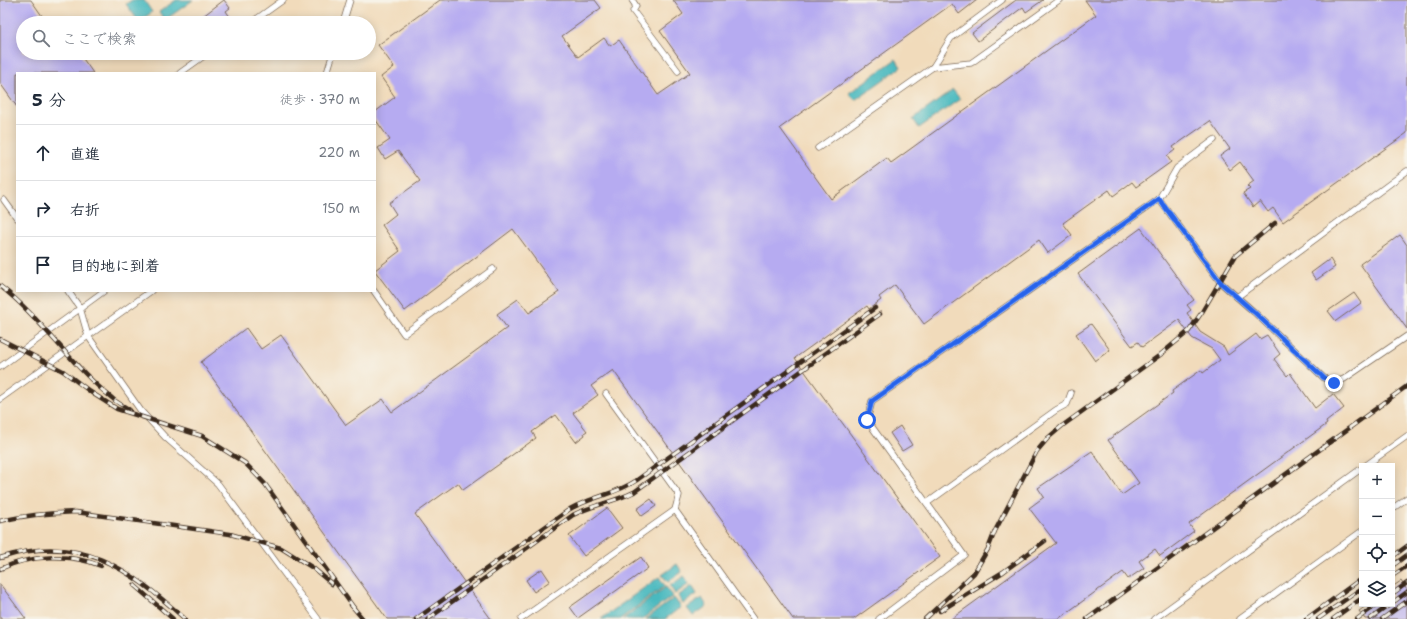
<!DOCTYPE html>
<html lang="ja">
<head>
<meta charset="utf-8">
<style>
	:root { --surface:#fff; --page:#f6f6f7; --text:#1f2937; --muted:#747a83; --line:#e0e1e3 }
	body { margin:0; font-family:"Shantell Sans","Klee One",sans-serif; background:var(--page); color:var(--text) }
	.controls { position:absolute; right:12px; bottom:12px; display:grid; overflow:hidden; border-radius:0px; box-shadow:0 2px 10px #0003 }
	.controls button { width:36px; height:36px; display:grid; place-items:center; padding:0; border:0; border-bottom:1px solid var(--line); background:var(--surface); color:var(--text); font:20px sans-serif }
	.stop { position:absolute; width:12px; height:12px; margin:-9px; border:3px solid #2563eb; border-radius:50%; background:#fff }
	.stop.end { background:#2563eb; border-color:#fff; box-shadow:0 1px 4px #0008 }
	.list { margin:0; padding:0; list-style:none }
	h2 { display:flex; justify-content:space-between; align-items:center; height:52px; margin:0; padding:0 16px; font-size:17px }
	h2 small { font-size:13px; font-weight:400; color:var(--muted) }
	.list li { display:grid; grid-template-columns:26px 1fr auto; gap:12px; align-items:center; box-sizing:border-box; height:56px; padding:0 16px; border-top:1px solid var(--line) }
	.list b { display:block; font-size:15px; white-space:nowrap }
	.list em { font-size:13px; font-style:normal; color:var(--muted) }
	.icon { flex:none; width:22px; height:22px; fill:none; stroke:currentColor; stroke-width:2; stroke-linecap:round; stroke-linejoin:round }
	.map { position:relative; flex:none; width:1407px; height:619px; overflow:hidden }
	.search { position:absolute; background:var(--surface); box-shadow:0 2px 10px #0003; left:16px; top:16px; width:360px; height:44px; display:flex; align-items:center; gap:10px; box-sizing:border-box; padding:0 14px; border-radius:22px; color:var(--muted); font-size:15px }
	.panel { position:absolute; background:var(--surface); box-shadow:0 2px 10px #0003; left:16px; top:72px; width:360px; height:220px; border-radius:0px }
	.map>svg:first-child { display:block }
	.water { fill:#4ab9bf; stroke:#42726e }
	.building { fill:#b6abf1 }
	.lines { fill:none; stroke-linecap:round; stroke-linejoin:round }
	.service-casing { stroke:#7b6855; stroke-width:7 }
	.service { stroke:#fff; stroke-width:5.5 }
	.rail-casing { stroke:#3b2a1e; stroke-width:4.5 }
	.rail { stroke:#f7f3e8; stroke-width:3; stroke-dasharray:9; stroke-linecap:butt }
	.route { stroke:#2563eb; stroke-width:5 }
</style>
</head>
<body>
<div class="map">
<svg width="1407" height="619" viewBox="0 0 1407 619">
	<rect width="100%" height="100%" fill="#f7f3e8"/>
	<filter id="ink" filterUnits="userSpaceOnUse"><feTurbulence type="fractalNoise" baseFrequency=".025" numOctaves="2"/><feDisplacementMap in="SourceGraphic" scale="8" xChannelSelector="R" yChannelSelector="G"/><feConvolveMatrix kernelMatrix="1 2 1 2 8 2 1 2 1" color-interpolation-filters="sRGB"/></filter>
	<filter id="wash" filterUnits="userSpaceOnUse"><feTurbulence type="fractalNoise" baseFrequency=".012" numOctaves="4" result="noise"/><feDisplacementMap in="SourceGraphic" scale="16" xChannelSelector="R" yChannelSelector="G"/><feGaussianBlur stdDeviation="0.9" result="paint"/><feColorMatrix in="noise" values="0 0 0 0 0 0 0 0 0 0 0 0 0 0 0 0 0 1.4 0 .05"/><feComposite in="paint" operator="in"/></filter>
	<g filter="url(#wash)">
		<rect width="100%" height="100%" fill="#f1dbbb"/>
		<g class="water">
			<polygon points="132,0 144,0 152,12 139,22 126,4"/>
			<polygon points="176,0 193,0 165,20 159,12"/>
			<polygon points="896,59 901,67 855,100 849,93"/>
			<polygon points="953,90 960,99 919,128 913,119"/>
			<polygon points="677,564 682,572 668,582 662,575"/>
			<polygon points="684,576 689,584 675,594 670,586"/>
			<polygon points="659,577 665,586 620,619 601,619"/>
			<polygon points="692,586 697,594 683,604 678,596"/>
			<polygon points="666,587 673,596 642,619 623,619"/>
			<polygon points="674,598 681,607 665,619 646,619"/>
			<polygon points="702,598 707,606 693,616 687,608"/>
		</g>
		<g id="blocks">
			<g class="building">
				<polygon points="0,0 31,0 47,23 23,23 23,53 79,53 93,73 17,73 17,107 0,83"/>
				<polygon points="224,0 230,8 226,11 234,23 194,23"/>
				<polygon points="440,0 595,0 601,8 562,36 578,57 604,38 610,46 619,40 658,95 690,73 660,31 683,14 673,0 977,0 959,14 952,4 780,128 831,199 887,158 891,163 1096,15 1085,0 1407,0 1407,133 1283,222 1273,208 1268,212 1260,201 1253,207 1243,193 1250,189 1247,186 1254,181 1240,162 1230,170 1220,156 1230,149 1210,121 1173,147 1175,150 1167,156 1171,162 1136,187 1132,182 1113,196 1109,190 1063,223 1072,235 1048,253 1039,240 924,324 895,285 879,297 881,300 869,309 867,306 795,358 940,557 854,619 793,619 613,370 591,386 598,395 573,413 587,431 584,433 585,435 576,442 556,415 532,432 536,438 463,490 458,483 415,514 491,619 387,619 201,362 246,328 261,349 281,335 346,425 383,399 392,412 507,328 497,314 518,299 529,313 559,292 513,229 405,311 375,271 375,270 400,251 382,225 396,214 389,203 420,181 398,151 385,159 378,148 390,140 375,119 375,112 395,97 381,77 394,67 378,45"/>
				<polygon points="1016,0 1043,0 1026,12 1023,7 978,41 972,33"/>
				<polygon points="1141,228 1194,300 1187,305 1191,310 1187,313 1200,332 1224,347 1228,355 1256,334 1260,339 1267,335 1280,354 1274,359 1287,376 1290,373 1315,408 1333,394 1344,408 1326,422 1327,424 1189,524 1194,531 1160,556 1155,549 1139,561 1144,568 1128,579 1123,572 1058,619 951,619 1056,543 1029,508 1044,497 1038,488 1092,451 1122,495 1139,483 1108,440 1173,393 1172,391 1201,370 1203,373 1220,360 1212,349 1192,338 1179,320 1142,347 1138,342 1132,346 1078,274"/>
				<polygon points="1400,235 1407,245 1407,329 1360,264"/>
				<polygon points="1330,259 1335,267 1316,280 1311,273"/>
				<polygon points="1354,293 1361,303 1336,321 1328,311"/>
				<polygon points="1091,324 1110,350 1095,361 1076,334"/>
				<polygon points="900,426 912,445 902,451 890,433"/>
				<polygon points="651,499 656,506 642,516 637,509"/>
				<polygon points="607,508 622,528 584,556 569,536"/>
				<polygon points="641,557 648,568 578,618 570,607"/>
				<polygon points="542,569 550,581 534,592 526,580"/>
				<polygon points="1401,581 1407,590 1407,619 1365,619 1359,611 1369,604 1392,604 1392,587"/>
				<polygon points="0,584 26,619 0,619"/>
			</g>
		</g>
	</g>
	<g filter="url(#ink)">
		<use href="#blocks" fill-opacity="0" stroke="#7b6855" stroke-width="1"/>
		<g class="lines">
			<defs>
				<g id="service">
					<polyline points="632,0 636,6 633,11 678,71"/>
					<polyline points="251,23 283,0"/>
					<polyline points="343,23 350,0"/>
					<polyline points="933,67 971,63 1059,0"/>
					<polyline points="180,73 208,53"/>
					<polyline points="327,73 333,53"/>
					<polyline points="818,148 933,67 951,38 1002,0"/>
					<polyline points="1159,199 1177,168 1214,140"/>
					<polyline points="4,200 17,218"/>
					<polyline points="68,291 80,308 88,336 141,411 165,437 218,484 318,619"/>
					<polyline points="374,291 404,334 493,269"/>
					<polyline points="1237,297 1407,171"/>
					<polyline points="0,367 104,291"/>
					<polyline points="606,394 679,495 675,510"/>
					<polyline points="0,399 151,291"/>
					<polyline points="1365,466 1407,436"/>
					<polyline points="927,503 1056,410 1067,404 1071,393"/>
					<polyline points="1392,509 1407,498"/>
					<polyline points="521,619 675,510 753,619"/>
					<polyline points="879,619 964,555 867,420 872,401 1159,199 1221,283 1254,312 1324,378 1334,383 1344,379 1407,336"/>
					<polyline points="1154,619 1362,468"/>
					<polyline points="1240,619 1362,531"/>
				</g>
			</defs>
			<use href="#service" class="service-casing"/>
			<use href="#service" class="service"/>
			<defs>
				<g id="rail">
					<path d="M 0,286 C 42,318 70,365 112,398 C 117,403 124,406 130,410"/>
					<polyline points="0,339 63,371 92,393 117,409 202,436 245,463 265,484 354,608"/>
					<path d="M 0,521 C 26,515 50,513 76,512 L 230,534 L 281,548 L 313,568 L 332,584"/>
					<polyline points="1392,557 1407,546"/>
					<path d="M 0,558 C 80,532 128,568 185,619"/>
					<polyline points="1392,566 1407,555"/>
					<path d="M 0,569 C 30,555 70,553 101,566"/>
					<polyline points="1392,576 1407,566"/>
					<polyline points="134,585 173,619"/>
					<polyline points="1392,594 1407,583"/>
					<polyline points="1392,603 1407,592"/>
					<polyline points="351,605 363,619"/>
					<polyline points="940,611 1003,572 1045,541"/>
					<path d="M 416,619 L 570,509 C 591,497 617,494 637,480 L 875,308"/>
					<path d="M 428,619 L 573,515 C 592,505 614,502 634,492 L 880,314"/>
					<polyline points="925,619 974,573 988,549 995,531 1037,451 1048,438 1062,426 1160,355 1189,331 1202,312 1235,256 1275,223"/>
					<polyline points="1087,619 1407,386"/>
					<polyline points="1306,619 1362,578"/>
					<polyline points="1318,619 1362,588"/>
					<polyline points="1333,619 1362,598"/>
					<polyline points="1357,619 1378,604"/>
					<polyline points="1370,619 1391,604"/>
					<polyline points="1382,619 1407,601"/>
				</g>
			</defs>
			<use href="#rail" class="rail-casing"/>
			<use href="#rail" class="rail"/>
		</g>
	</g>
	<g class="lines" filter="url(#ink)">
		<polyline class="route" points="867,420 872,401 1159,199 1221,283 1254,312 1324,378 1334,383"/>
	</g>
</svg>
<div class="controls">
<button>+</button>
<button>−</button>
<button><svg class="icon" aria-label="locate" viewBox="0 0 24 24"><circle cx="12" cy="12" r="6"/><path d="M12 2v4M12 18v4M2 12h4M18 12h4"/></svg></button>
<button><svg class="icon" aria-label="layers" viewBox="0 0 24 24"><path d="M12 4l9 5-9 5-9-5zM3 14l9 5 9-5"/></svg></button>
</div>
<div class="stop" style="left:867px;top:420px"></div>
<div class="stop end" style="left:1334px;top:383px"></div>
<div class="search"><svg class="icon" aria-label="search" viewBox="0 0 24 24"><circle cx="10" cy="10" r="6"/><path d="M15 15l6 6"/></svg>ここで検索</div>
<section class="panel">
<h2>5 分<small>徒歩 · 370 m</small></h2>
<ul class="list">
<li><svg class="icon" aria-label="ahead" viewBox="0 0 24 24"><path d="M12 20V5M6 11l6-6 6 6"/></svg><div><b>直進</b></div><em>220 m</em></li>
<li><svg class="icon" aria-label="right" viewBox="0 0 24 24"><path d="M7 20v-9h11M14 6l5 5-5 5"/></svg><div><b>右折</b></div><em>150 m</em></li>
<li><svg class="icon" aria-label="arrive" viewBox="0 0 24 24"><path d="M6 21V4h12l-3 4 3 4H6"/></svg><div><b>目的地に到着</b></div></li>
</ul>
</section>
</div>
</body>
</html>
